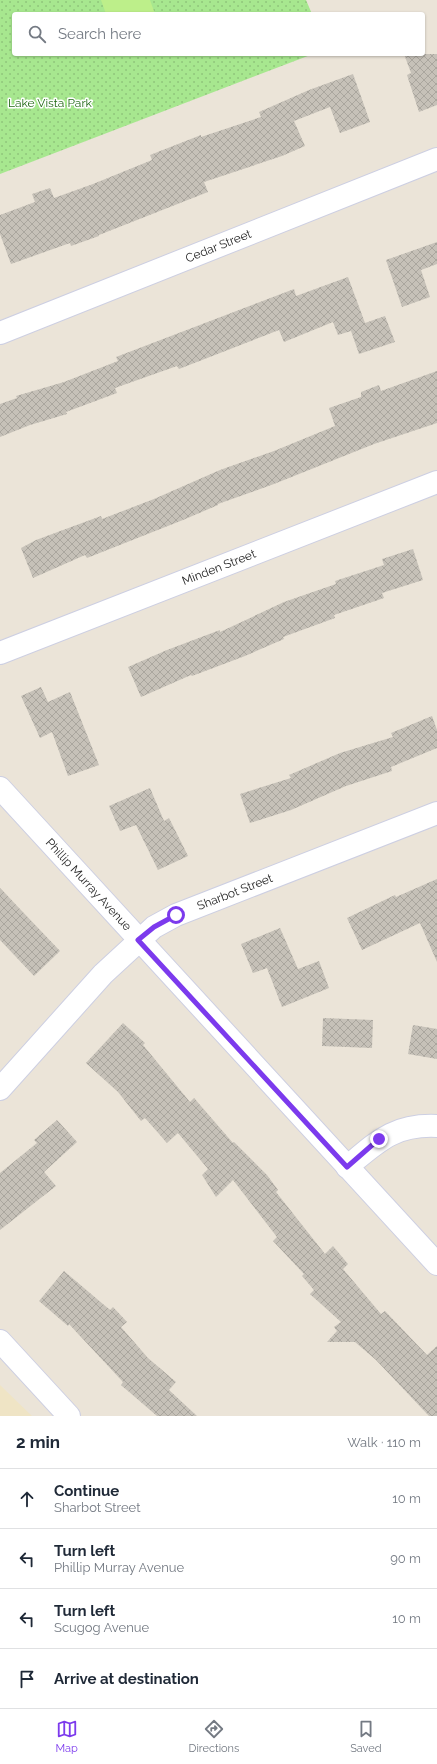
<!DOCTYPE html>
<html lang="en">
<head>
<meta charset="utf-8">
<style>
	:root { --surface:#fff; --page:#f2f2f3; --text:#1f2937; --muted:#747a83; --line:#e0e1e3; --accent:#7c3aed }
	body { margin:0; font-family:Raleway,sans-serif; background:var(--page); color:var(--text) }
	.stop { position:absolute; width:12px; height:12px; margin:-9px; border:3px solid #7c3aed; border-radius:50%; background:#fff }
	.stop.end { background:#7c3aed; border-color:#fff; box-shadow:0 1px 4px #0008 }
	.list { margin:0; padding:0; list-style:none }
	h2 { display:flex; justify-content:space-between; align-items:center; height:52px; margin:0; padding:0 16px; font-size:17px }
	h2 small { font-size:13px; font-weight:400; color:var(--muted) }
	.list li { display:grid; grid-template-columns:26px 1fr auto; gap:12px; align-items:center; box-sizing:border-box; height:60px; padding:0 16px; border-top:1px solid var(--line) }
	.list b { display:block; font-size:15px; white-space:nowrap }
	.list p { margin:0; font-size:13px; white-space:nowrap; color:var(--muted) }
	.list em { font-size:13px; font-style:normal; color:var(--muted) }
	.icon { flex:none; width:22px; height:22px; fill:none; stroke:currentColor; stroke-width:2; stroke-linecap:round; stroke-linejoin:round }
	.map { position:relative; flex:none; width:437px; height:1416px; overflow:hidden }
	.search { position:absolute; background:var(--surface); box-shadow:0 1px 3px #0004; left:12px; right:12px; top:12px; height:44px; display:flex; align-items:center; gap:10px; box-sizing:border-box; padding:0 14px; border-radius:4px; color:var(--muted); font-size:15px }
	.sheet { height:292px; background:var(--surface) }
	nav { display:flex; justify-content:space-around; align-items:center; box-sizing:border-box; height:56px; border-top:1px solid var(--line); background:var(--surface); font-size:11px; color:var(--muted) }
	nav a { display:grid; justify-items:center; gap:2px }
	nav .on { color:var(--accent) }
	.map>svg:first-child { display:block }
	.education { fill:#efe4c5 }
	.green { fill:url(#green-dots) }
	.pitch { fill:#bdef8a }
	.building { fill:url(#building-cross-hatch) }
	.lines { fill:none; stroke-linecap:round; stroke-linejoin:round }
	.minor-casing { stroke:#cdcfe2; stroke-width:24 }
	.minor { stroke:#fff; stroke-width:22 }
	.route { stroke:#7c3aed; stroke-width:5 }
	.labels { text-anchor:middle; dominant-baseline:central; stroke-width:3; stroke-linejoin:round; paint-order:stroke }
	.park-label { font-size:12px; fill:#206814; stroke:#fff }
	.street-label { font-size:12px; fill:#282828; stroke:#fff }
</style>
</head>
<body>
<div class="map">
<svg width="437" height="1416" viewBox="0 0 437 1416">
	<defs>
		<pattern id="green-dots" width="8" height="8" patternUnits="userSpaceOnUse"><rect width="8" height="8" fill="#a7e78f"/><path d="M2 2h.1M6 6h.1" fill="none" stroke="#90c67b" stroke-width="1.8" stroke-linecap="round"/></pattern>
		<pattern id="building-cross-hatch" width="8" height="8" patternUnits="userSpaceOnUse"><rect width="8" height="8" fill="#c6c1b8"/><path d="M0 0l8 8M0 8l8-8" fill="none" stroke="#aaa69e"/></pattern>
	</defs>
	<rect width="100%" height="100%" fill="#ebe4d8"/>
	<polygon class="education" points="0,1385 32,1416 0,1416"/>
	<polygon class="green" points="0,0 306,0 312,14 14,14 14,54 313,54 0,174"/>
	<polygon class="pitch" points="101,0 150,0 155,14 106,14"/>
	<g class="building">
		<polygon points="404,54 437,54 437,105 419,112 407,75 411,73"/>
		<polygon points="353,74 370,122 340,133 330,107 294,121 305,146 282,156 204,182 208,192 99,235 99,236 71,246 70,243 11,264 0,234 0,215 35,202 32,194 50,188 54,198 93,184 152,160 150,155 201,135 201,137 261,117 259,112 309,90"/>
		<polygon points="437,242 437,264 421,270 430,297 402,307 386,260"/>
		<polygon points="348,277 365,323 385,316 395,342 359,354 351,331 338,335 333,322 284,342 279,330 179,369 177,366 115,388 117,393 66,412 67,414 30,425 0,437 0,404 17,398 16,396 64,382 118,361 116,357 294,289 296,296"/>
		<polygon points="437,371 437,423 374,444 274,484 218,504 218,505 183,520 87,558 85,555 33,578 21,548 36,540 101,516 102,519 154,499 220,470 274,451 335,426 329,408 361,397 361,392 379,385 381,391"/>
		<polygon points="413,549 423,580 382,593 384,598 334,615 335,618 283,637 284,639 245,656 192,676 191,675 141,697 128,667 167,650 220,630 220,632 284,602 336,584 335,581 384,565 382,559"/>
		<polygon points="41,687 48,702 70,692 99,765 68,776 52,732 40,738 21,696"/>
		<polygon points="432,716 437,730 437,748 391,767 392,771 346,786 291,810 250,823 240,794 291,778 289,775 340,753 393,737 391,733"/>
		<polygon points="150,788 164,821 169,818 188,856 158,870 136,825 120,831 109,806"/>
		<polygon points="437,879 437,962 420,923 362,950 347,918 395,895 396,897"/>
		<polygon points="0,888 60,951 34,976 0,940"/>
		<polygon points="280,928 298,969 319,961 329,988 282,1007 267,968 253,973 241,944"/>
		<polygon points="323,1018 373,1020 372,1048 322,1046"/>
		<polygon points="123,1023 145,1043 143,1045 190,1102 194,1098 233,1143 234,1142 267,1175 278,1190 276,1192 325,1254 333,1246 348,1264 343,1269 381,1314 385,1311 427,1355 437,1346 437,1416 429,1416 376,1360 355,1342 327,1342 337,1331 334,1327 341,1322 310,1294 314,1290 302,1276 304,1274 273,1241 277,1237 233,1180 216,1197 202,1175 208,1169 178,1133 167,1143 145,1118 141,1121 118,1092 86,1063"/>
		<polygon points="413,1025 437,1029 437,1059 408,1054"/>
		<polygon points="57,1120 77,1142 44,1172 56,1186 0,1230 0,1173 37,1143 34,1140"/>
		<polygon points="64,1271 110,1310 113,1307 127,1322 121,1327 148,1358 176,1382 169,1390 197,1416 157,1416 121,1385 123,1382 69,1324 68,1326 39,1301"/>
	</g>
	<g class="lines">
		<defs>
			<g id="minor">
				<path id="s1" d="M 0,333 L 437,159"/>
				<path id="s2" d="M 0,653 L 437,482"/>
				<path id="s3" d="M 0,788 L 437,1264"/>
				<path id="s4" d="M 0,1089 L 103,974 L 154,927 L 176,915 L 437,813"/>
				<path d="M 347,1167 C 377,1142 394,1124 437,1126"/>
				<polyline points="0,1341 69,1416"/>
			</g>
		</defs>
		<use href="#minor" class="minor-casing"/>
		<use href="#minor" class="minor"/>
	</g>
	<g class="lines">
		<polyline class="route" points="176,915 154,927 138,940 347,1167 379,1139"/>
	</g>
	<g class="labels">
		<g class="park-label">
			<text x="50" y="103">Lake Vista Park</text>
		</g>
		<g class="street-label">
			<text stroke="none"><textPath href="#s1" startOffset="235">Cedar Street</textPath></text>
			<text stroke="none"><textPath href="#s2" startOffset="235">Minden Street</textPath></text>
			<text stroke="none"><textPath href="#s3" startOffset="131">Phillip Murray Avenue</textPath></text>
			<text stroke="none"><textPath href="#s4" startOffset="312">Sharbot Street</textPath></text>
		</g>
	</g>
</svg>
<div class="stop" style="left:176px;top:915px"></div>
<div class="stop end" style="left:379px;top:1139px"></div>
<div class="search"><svg class="icon" aria-label="search" viewBox="0 0 24 24"><circle cx="10" cy="10" r="6"/><path d="M15 15l6 6"/></svg>Search here</div>
</div>
<section class="sheet">
<h2>2 min<small>Walk · 110 m</small></h2>
<ul class="list">
<li><svg class="icon" aria-label="ahead" viewBox="0 0 24 24"><path d="M12 20V5M6 11l6-6 6 6"/></svg><div><b>Continue</b><p>Sharbot Street</p></div><em>10 m</em></li>
<li><svg class="icon" aria-label="left" viewBox="0 0 24 24"><path d="M17 20v-9H6M10 6l-5 5 5 5"/></svg><div><b>Turn left</b><p>Phillip Murray Avenue</p></div><em>90 m</em></li>
<li><svg class="icon" aria-label="left" viewBox="0 0 24 24"><path d="M17 20v-9H6M10 6l-5 5 5 5"/></svg><div><b>Turn left</b><p>Scugog Avenue</p></div><em>10 m</em></li>
<li><svg class="icon" aria-label="arrive" viewBox="0 0 24 24"><path d="M6 21V4h12l-3 4 3 4H6"/></svg><div><b>Arrive at destination</b></div></li>
</ul>
</section>
<nav>
<a class="on"><svg class="icon" aria-label="map" viewBox="0 0 24 24"><path d="M3 6l6-2 6 2 6-2v14l-6 2-6-2-6 2zM9 4v14M15 6v14"/></svg>Map</a>
<a><svg class="icon" aria-label="directions" viewBox="0 0 24 24"><path d="M12 3l9 9-9 9-9-9zM9 14v-3h6M13 9l2 2-2 2"/></svg>Directions</a>
<a><svg class="icon" aria-label="saved" viewBox="0 0 24 24"><path d="M7 4h10v16l-5-4-5 4z"/></svg>Saved</a>
</nav>
</body>
</html>
